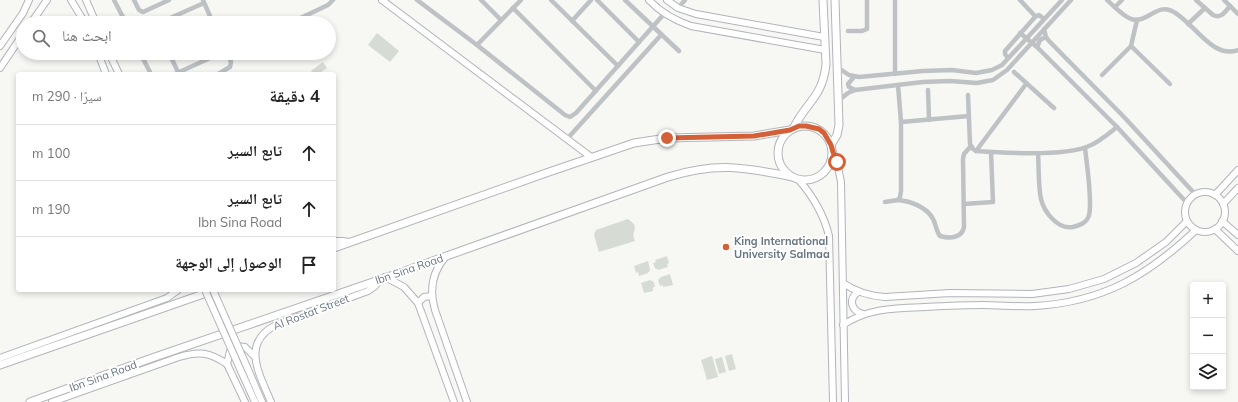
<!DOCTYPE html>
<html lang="ar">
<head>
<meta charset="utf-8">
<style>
	:root { --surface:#fff; --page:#f6f6f6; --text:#222; --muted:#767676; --line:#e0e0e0 }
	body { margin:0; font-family:Mulish,"Noto Naskh Arabic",sans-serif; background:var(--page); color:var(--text); direction:rtl }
	.controls { position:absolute; right:12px; bottom:12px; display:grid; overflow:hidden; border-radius:4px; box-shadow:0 2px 6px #0003 }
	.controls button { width:36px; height:36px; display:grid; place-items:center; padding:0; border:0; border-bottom:1px solid var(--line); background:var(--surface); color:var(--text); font:20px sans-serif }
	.stop { position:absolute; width:12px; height:12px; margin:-9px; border:3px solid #d46037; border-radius:50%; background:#fff }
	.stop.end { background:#d46037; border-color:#fff; box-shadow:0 1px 4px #0008 }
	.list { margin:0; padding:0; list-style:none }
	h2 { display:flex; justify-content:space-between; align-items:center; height:52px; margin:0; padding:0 16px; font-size:17px }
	h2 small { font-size:13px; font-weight:400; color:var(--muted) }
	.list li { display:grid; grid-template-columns:26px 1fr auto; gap:12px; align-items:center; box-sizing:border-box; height:56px; padding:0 16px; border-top:1px solid var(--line) }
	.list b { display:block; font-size:15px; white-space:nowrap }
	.list p { margin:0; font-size:13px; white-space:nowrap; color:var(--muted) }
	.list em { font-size:13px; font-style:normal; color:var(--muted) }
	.icon { flex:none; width:22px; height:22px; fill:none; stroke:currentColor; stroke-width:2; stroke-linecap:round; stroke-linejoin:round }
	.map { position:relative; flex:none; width:1238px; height:402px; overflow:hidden; direction:ltr }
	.search { position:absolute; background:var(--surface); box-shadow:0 2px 6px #0003; left:16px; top:16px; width:320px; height:44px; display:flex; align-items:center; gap:10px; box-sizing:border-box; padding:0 14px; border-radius:22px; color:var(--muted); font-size:15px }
	.panel { position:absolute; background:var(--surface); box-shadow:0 2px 6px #0003; left:16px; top:72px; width:320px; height:220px; border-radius:4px; direction:rtl }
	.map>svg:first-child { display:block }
	.green { fill:#d6dbd4 }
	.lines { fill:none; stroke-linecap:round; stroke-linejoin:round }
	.secondary-casing { stroke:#b0b5ba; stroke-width:8 }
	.primary-casing { stroke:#b2b6b9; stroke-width:9 }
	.street { stroke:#bec2c5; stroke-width:4.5 }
	.secondary { stroke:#fff; stroke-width:6 }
	.primary { stroke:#fff; stroke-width:7 }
	.secondary-bridge-casing { stroke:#b0b5ba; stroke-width:8; stroke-linecap:butt }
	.secondary-bridge { stroke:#fff; stroke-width:6 }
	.route { stroke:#d46037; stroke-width:5 }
	.poi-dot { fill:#d46037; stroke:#fff; stroke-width:1.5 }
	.labels { text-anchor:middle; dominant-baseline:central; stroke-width:4; stroke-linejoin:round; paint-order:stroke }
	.poi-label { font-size:11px; font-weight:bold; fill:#687682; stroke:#fff; text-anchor:start }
	.street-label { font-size:11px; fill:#687682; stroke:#fff }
</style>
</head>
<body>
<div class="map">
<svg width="1238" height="402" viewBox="0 0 1238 402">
	<rect width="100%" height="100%" fill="#f7f7f4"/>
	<g class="green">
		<polygon points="377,33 399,51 390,62 368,45"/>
		<polygon points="323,62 327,68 318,74 314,74 311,71"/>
		<polygon points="628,219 634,224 635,229 633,235 635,241 599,252 594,235 596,230"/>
		<polygon points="667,256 669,263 667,264 668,267 658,270 655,268 653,263 656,262 655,260"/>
		<polygon points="648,261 650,270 648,273 639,276 638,272 636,273 634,266"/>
		<polygon points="670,274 673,285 663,287 663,285 660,286 658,280 661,277"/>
		<polygon points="650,280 654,282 655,287 653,287 653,291 644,293 641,283"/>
		<polygon points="732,354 736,369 729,371 725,356"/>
		<polygon points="712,356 718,377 707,380 701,360"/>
		<polygon points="722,357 726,372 719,374 715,359"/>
	</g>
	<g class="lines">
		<defs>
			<g id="secondary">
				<polyline points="71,0 85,23"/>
				<polyline points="86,0 96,23"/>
				<polyline points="382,0 591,157"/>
				<path d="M 649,0 C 661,13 674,20 691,26 L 825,50"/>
				<polyline points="667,0 678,8 696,14 824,37"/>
				<polyline points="31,23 47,0"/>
				<polyline points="0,46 23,13 29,0"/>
				<polyline points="98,53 106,74"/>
				<polyline points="109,53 119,74"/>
				<polyline points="0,68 23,34"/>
				<polyline points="833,152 837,162 841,182 845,402"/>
				<path d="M 798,179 C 812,195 824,215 829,236 L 833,402"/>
				<circle cx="1205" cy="212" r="20"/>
				<polyline points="1215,195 1238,170"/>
				<polyline points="1223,204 1238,188"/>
				<polyline points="1222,221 1238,235"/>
				<polyline points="1215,229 1238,251"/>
				<polyline points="334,241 342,241 350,242"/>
				<path d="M 446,256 C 432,272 429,290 435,310 L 467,402"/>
				<polyline points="385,277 404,287 418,303 454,402"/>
				<path d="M 843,283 C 856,292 869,296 885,297 L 950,293 L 1032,294 L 1069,289 L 1104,279 L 1136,263 L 1166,242 L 1187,221"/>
				<path d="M 858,292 C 848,299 851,311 863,314"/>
				<polyline points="418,303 424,297 432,296"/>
				<path d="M 843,325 C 868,308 896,308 925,307 C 944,306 964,305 983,305 C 1000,305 1018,307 1035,306 C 1103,302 1147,276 1196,230"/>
				<polyline points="0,358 167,298 178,290"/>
				<polyline points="227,364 230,351 237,346 245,347 255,357"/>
				<polyline points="227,364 245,402"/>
				<polyline points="247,367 262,402"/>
				<polyline points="241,371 255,402"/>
				<path d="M 52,402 L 179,357 C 199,351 209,352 227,364"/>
				<path d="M 271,402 C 260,375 240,343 276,325 L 368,291 L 375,286 L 380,279"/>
			</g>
			<g id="primary">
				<circle cx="805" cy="153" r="27"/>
				<path d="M 793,129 C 806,102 823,97 826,64 L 823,0"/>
				<polyline points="831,145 837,135 839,125 835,0"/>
				<polyline points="334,248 549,172 634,143 667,138 754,136 790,130"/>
				<polyline points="0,365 212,291"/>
				<path d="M 30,402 L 152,358 L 399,273 L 668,177 C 717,162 744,167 793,177"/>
			</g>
		</defs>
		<use href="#secondary" class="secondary-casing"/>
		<use href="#primary" class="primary-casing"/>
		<g class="street">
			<polyline points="114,0 126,23"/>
			<polyline points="134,0 139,10 143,12 169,0"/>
			<polyline points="203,0 213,23"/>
			<polyline points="417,0 477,45 565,115 570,117 576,113 664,14"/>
			<polyline points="481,0 501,20"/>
			<polyline points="551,0 618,66"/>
			<polyline points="597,0 639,42"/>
			<polyline points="625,0 679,51"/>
			<polyline points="895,0 895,74"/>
			<polyline points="1020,0 1035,16"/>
			<path d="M 1107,0 C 1114,6 1123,16 1131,19 C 1147,24 1157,3 1172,11 C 1193,21 1212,60 1238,50"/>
			<path d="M 1196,0 L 1213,15 C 1221,19 1225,12 1230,6"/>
			<polyline points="1224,0 1238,14"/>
			<polyline points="1115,7 1122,0"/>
			<polyline points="513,8 596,91"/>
			<polyline points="678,8 685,0"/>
			<polyline points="572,21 591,0"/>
			<polyline points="159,23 204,3"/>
			<polyline points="290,23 328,5 333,0"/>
			<polyline points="1188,24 1205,8"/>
			<polyline points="1044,29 1046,37 1049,41 1124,117 1195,194"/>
			<polyline points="848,31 862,31 867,29 867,0"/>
			<polyline points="1020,33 1037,47 1117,127 1187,203"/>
			<polyline points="477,45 521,0"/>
			<polyline points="1131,46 1170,84"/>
			<polyline points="1037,47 1040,40 1046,37"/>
			<polyline points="140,53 151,74"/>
			<polyline points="169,53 178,72"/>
			<polyline points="204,53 207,59"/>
			<polyline points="1008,58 1005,54 1005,51 1035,17 1039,15 1044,19"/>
			<polyline points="837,67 849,75 859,77 923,71 952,70 976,73 992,70 1002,65 1062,0"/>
			<polyline points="1014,72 1054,108"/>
			<polyline points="175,74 221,53"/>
			<polyline points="218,74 230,67 231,62 227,53"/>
			<polyline points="1102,75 1131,46 1137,20"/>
			<polyline points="854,77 848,84 849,87 855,90"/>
			<polyline points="928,90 929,120"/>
			<path d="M 968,95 L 970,144 L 973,149 L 976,151 C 1004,153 1065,157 1089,146 C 1099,142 1108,134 1117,127"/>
			<polyline points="838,101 848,93 855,90 923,82 950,81 977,83 993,80 1007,70 1071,0"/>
			<polyline points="901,122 969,116"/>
			<polyline points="567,139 661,35"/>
			<polyline points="976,151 1026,84"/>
			<path d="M 1038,153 C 1039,167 1038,185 1041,199 C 1044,212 1058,230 1073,227 C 1080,225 1087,223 1089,215 C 1090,212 1090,207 1090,203 C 1090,184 1087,166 1085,148"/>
			<path d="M 898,200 C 910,201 927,207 933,219 C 936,224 936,231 940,236 C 950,239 962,238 964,227 L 963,159 L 964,154 L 971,146"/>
			<polyline points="885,202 898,200 900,197 901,191 901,122 898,85"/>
			<polyline points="964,204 993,202 991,152"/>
		</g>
		<use href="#secondary" class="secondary"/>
		<use href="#primary" class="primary"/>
		<defs>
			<g id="secondary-bridge">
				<polyline points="205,290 241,371"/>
				<polyline points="213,290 247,367"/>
			</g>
		</defs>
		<use href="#secondary-bridge" class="secondary-bridge-casing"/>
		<use href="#secondary-bridge" class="secondary-bridge"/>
	</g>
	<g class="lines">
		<polyline class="route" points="667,138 754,136 790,130 799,126 806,126 819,129 824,133 831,145 833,152 837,162"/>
	</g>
	<circle class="poi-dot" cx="726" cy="247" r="4"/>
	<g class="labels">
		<g class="poi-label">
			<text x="734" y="241">King International<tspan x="734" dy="13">University Salmaa</tspan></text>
		</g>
		<g class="street-label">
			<text transform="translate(409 269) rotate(-19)">Ibn Sina Road</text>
			<text transform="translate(311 312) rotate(-21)">Al Rostat Street</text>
			<text transform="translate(103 376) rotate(-20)">Ibn Sina Road</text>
		</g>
	</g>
</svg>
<div class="controls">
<button>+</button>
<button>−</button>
<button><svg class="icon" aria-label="layers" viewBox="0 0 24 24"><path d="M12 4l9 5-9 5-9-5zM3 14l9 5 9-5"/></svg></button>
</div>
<div class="stop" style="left:837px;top:162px"></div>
<div class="stop end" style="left:667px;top:138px"></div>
<div class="search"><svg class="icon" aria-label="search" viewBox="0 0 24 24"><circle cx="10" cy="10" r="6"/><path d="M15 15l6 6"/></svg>ابحث هنا</div>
<section class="panel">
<h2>4 دقيقة<small>سيرًا · 290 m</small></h2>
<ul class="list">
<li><svg class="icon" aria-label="ahead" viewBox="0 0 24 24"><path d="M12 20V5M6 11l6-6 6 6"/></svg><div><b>تابع السير</b></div><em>100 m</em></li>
<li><svg class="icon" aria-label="ahead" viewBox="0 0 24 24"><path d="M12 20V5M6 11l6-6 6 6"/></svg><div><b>تابع السير</b><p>Ibn Sina Road</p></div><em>190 m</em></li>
<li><svg class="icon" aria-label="arrive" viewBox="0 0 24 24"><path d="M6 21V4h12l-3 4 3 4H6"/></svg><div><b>الوصول إلى الوجهة</b></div></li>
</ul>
</section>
</div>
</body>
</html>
